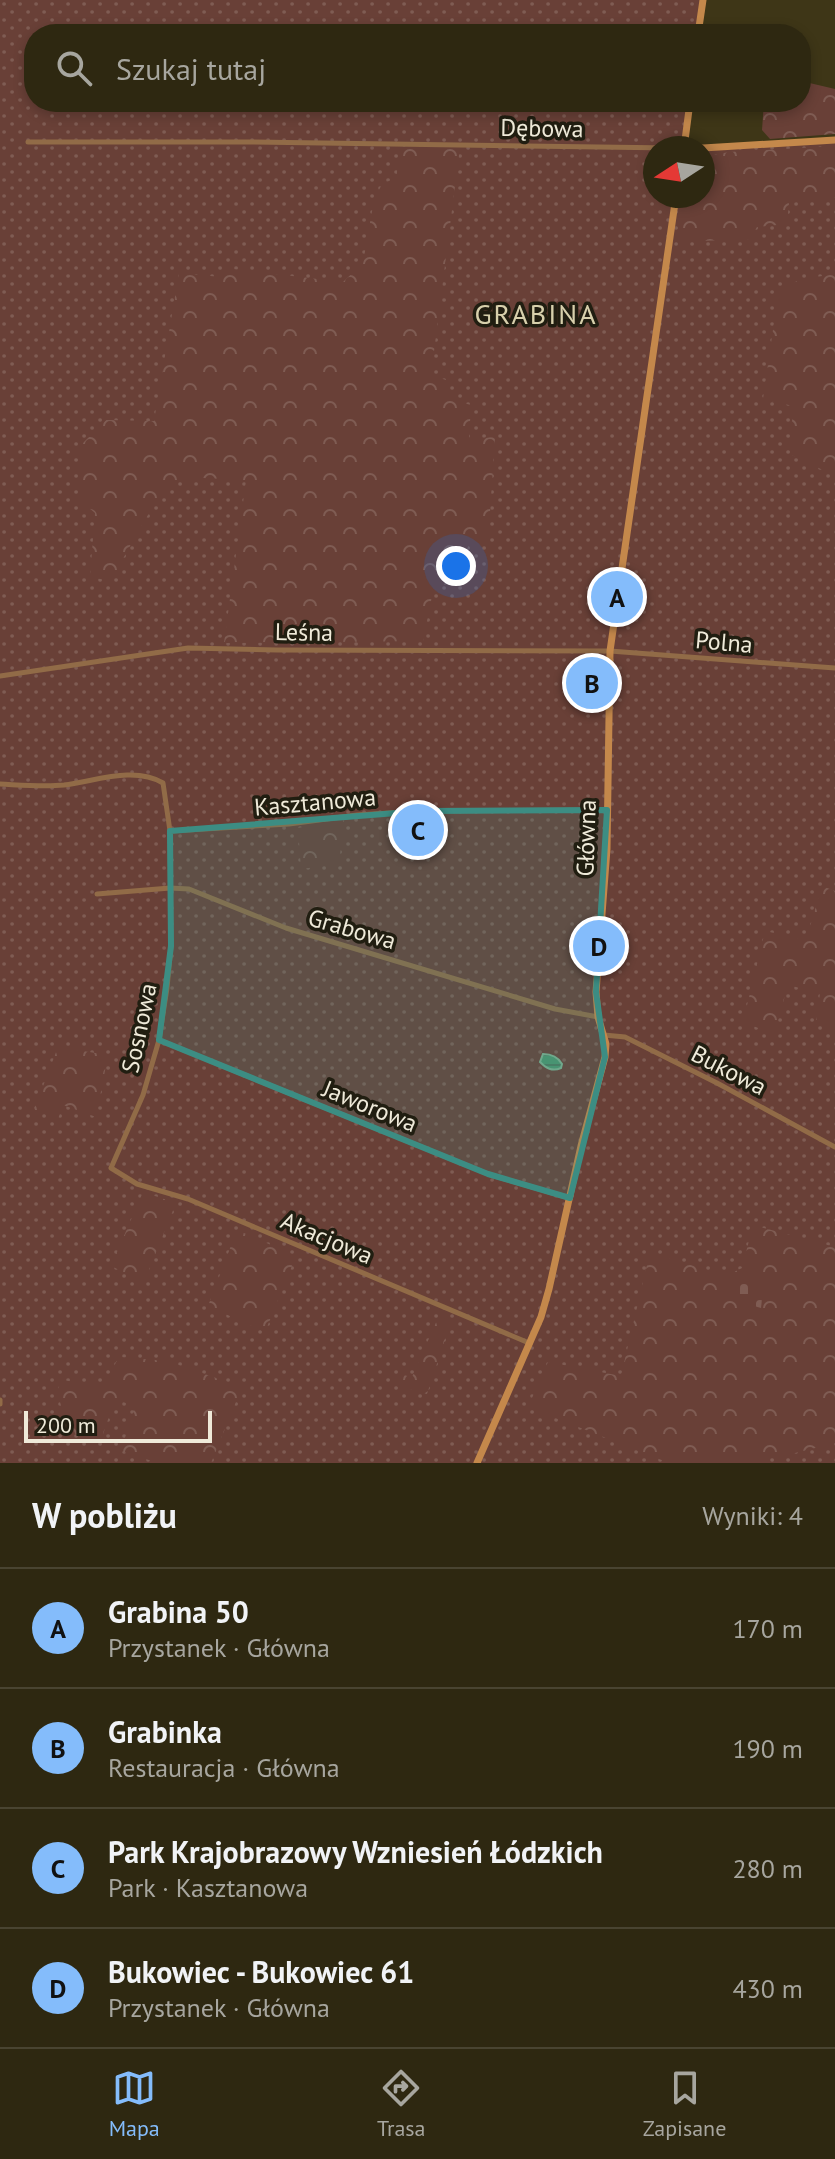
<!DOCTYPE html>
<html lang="pl">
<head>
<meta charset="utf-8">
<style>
	:root { --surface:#2e2811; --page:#3a341f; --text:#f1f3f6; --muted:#a7a69f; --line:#494431; --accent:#84bcfb }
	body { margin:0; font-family:"PT Sans",sans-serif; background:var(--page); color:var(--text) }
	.compass { position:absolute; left:643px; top:136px; width:72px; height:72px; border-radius:50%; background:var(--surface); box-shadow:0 4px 12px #0003; rotate:258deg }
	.scale { position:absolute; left:24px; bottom:20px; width:188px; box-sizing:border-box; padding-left:8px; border:4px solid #efead9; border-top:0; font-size:22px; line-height:28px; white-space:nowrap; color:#efead9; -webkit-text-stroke:6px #211e11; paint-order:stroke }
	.you { position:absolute; left:456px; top:566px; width:28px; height:28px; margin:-20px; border:6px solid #fff; border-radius:50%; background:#1a73e8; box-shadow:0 0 0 12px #1a73e833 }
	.badge { display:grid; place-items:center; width:52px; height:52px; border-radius:50%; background:var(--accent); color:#111; font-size:26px; font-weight:700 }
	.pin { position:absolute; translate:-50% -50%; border:4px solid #fff; box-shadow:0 2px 8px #0006 }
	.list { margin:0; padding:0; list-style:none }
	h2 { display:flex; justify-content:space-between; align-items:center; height:104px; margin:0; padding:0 32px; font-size:34px }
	h2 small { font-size:26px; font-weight:400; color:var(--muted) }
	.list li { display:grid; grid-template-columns:52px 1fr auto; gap:24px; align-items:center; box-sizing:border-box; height:120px; padding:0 32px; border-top:2px solid var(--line) }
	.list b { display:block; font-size:30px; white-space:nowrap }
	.list p { margin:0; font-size:26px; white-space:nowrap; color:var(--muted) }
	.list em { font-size:26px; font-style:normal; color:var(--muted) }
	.icon { flex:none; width:44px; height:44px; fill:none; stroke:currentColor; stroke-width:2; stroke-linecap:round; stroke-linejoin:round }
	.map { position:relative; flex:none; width:835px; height:1463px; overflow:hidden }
	.search { position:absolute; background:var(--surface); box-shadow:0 4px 12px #0003; left:24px; right:24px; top:24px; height:88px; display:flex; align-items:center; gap:20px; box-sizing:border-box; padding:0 28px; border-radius:32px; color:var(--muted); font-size:30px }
	.sheet { height:584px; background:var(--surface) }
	nav { display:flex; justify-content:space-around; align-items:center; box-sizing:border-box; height:112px; border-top:2px solid var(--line); background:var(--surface); font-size:22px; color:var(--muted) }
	nav a { display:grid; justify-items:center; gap:4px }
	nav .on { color:var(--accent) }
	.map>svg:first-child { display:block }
	.green { fill:url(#green-dots) }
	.forest { fill:url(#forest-crowns) }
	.cemetery { fill:url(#cemetery-stones) }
	.water { fill:url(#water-rules); stroke:#7db08f; stroke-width:2 }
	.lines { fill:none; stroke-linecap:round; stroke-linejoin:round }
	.street { stroke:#916b47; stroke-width:5 }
	.secondary { stroke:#c4884b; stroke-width:7 }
	.marked { fill:#3c8d83; fill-opacity:0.2; stroke:#3c8d83; stroke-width:6; stroke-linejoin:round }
	.labels { text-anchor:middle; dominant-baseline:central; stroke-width:7; stroke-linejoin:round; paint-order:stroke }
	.street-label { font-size:24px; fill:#efead9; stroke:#211e11 }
	.quarter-label { font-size:28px; letter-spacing:2px; fill:#d8d0ac; stroke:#211e11 }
</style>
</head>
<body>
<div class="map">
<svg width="835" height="1463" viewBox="0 0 835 1463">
	<defs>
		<pattern id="green-dots" width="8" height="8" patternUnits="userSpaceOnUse" patternTransform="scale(2)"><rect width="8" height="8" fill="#694037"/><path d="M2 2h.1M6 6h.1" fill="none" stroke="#7f5c53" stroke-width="1.8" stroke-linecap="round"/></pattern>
		<pattern id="forest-crowns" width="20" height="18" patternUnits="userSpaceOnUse" patternTransform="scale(2)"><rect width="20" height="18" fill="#694037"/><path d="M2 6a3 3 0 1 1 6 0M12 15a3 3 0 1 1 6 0" fill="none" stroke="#7f5c53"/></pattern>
		<pattern id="cemetery-stones" width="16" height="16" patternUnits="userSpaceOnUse" patternTransform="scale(2)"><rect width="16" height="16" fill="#694037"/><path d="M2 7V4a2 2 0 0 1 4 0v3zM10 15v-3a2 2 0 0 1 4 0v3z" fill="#7f5c53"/></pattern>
		<pattern id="water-rules" width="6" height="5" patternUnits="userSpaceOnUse" patternTransform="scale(2)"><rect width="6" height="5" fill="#4c976f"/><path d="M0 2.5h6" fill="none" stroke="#4b7b5f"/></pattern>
	</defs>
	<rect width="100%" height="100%" fill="#3e3617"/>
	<polygon class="green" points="0,0 706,0 701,34 34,34 34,102 691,102 684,148 655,148 655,196 703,196 703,149 835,137 835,1463 0,1463"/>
	<g class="forest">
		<polygon points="801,81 835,89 835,134 770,139 762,130 764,102 801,102"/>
		<polygon points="835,146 835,197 789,203 787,224 757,227 750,239 676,242 683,196 703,196 703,157 729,152"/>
		<path d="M 401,147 L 460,147 L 431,375 L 449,381 L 449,399 L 471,405 L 469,439 L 495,437 L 488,542 L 469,543 L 457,583 L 434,586 L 423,641 L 224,643 L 246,481 C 222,480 193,473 171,485 C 157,493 121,563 111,581 L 90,577 L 95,513 L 79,499 L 79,447 L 106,420 L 154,421 L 179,273 L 221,277 L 223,268 L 343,282 L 363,263 L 374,200 L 382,184 L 396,178 Z"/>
		<polygon points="835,274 835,476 790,454 793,406 763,399 779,288 803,279"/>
		<polygon points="344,819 339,864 301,869 298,828"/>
		<polygon points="822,886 835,891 835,1031 816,1023 820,993 788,985 774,1034 743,1022 765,931 806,940"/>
		<polygon points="58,1047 108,1055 96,1117 63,1105 58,1119 34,1110"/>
		<polygon points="143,1192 176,1203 144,1282 111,1266"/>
		<polygon points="753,1225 835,1247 835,1443 791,1454 768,1454 764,1463 669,1463 528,1407 548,1362 621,1376 650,1252 726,1276 742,1268"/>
		<polygon points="237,1230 296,1256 265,1332 208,1306"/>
		<polygon points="438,1318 450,1324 427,1394 393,1385 399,1374 412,1377"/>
		<polygon points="119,1357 167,1361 242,1387 211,1463 158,1463 121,1451 135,1406 115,1399 100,1443 68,1431 57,1391 62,1380 103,1386"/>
	</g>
	<polygon class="cemetery" points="737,1273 764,1280 761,1308 730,1299"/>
	<path class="water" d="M 543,1054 C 551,1054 558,1057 562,1064 L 561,1068 C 552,1072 546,1068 540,1062 Z"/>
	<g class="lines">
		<g class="street">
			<polyline points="28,142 250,142 672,148"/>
			<polyline points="0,676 188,648 277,650 610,651 835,668"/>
			<path d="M 0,784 C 21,785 43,787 64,785 C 96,781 134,766 163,783 L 170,831 L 171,946 L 167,988 L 159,1040 L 143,1095 L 111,1168 L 137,1184 L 188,1199 L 529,1343"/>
			<polyline points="170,831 289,824 357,815 422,811 607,810"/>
			<polyline points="97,894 170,888 189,889 286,928 555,1009 598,1017"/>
			<polyline points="604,1035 625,1037 717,1083 835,1147"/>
			<polyline points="159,1040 488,1174 569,1198"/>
			<polyline points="0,1400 0,1404"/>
		</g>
		<g class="secondary">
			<polyline points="698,34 703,0"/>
			<polyline points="684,148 690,102"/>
			<polyline points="703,148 835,140"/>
			<polyline points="477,1463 541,1317 549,1289 581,1146 605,1057 606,1044 598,1017 596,992 607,849 610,651 676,196"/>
		</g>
	</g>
	<path class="marked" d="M 607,810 L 596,992 L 605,1057 L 570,1198 L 488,1174 L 159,1040 L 171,946 L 170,831 L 422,811 Z"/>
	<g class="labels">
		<g class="street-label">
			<text transform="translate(542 128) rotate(1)">Dębowa</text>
			<text transform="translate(304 632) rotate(1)">Leśna</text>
			<text transform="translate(724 642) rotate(5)">Polna</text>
			<text transform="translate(315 802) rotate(-5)">Kasztanowa</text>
			<text transform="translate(586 838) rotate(-88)">Główna</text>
			<text transform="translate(352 929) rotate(16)">Grabowa</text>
			<text transform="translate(139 1028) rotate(-78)">Sosnowa</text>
			<text transform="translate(729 1070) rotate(27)">Bukowa</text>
			<text transform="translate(370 1106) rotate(22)">Jaworowa</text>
			<text transform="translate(327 1238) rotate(23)">Akacjowa</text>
		</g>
		<g class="quarter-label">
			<text x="536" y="313">GRABINA</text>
		</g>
	</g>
</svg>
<svg class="compass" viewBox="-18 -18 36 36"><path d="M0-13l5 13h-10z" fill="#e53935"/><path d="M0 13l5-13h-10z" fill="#a7a69f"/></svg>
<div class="scale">200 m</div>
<div class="you"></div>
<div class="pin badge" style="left:617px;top:597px">A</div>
<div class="pin badge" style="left:592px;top:683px">B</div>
<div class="pin badge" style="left:418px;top:830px">C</div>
<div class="pin badge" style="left:599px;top:946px">D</div>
<div class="search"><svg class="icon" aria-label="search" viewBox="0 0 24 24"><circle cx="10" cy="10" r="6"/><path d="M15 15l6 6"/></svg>Szukaj tutaj</div>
</div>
<section class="sheet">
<h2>W pobliżu<small>Wyniki: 4</small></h2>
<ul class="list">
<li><span class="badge">A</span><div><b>Grabina 50</b><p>Przystanek · Główna</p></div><em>170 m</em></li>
<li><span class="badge">B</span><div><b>Grabinka</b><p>Restauracja · Główna</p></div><em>190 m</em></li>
<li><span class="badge">C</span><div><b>Park Krajobrazowy Wzniesień Łódzkich</b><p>Park · Kasztanowa</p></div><em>280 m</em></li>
<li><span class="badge">D</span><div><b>Bukowiec - Bukowiec 61</b><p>Przystanek · Główna</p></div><em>430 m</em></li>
</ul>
</section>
<nav>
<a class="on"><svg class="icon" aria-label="map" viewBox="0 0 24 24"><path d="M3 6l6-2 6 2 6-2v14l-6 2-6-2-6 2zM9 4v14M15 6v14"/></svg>Mapa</a>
<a><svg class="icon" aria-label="directions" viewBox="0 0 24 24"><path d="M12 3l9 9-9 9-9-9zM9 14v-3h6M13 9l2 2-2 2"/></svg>Trasa</a>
<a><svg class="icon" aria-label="saved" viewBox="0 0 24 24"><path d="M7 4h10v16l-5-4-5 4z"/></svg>Zapisane</a>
</nav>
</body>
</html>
